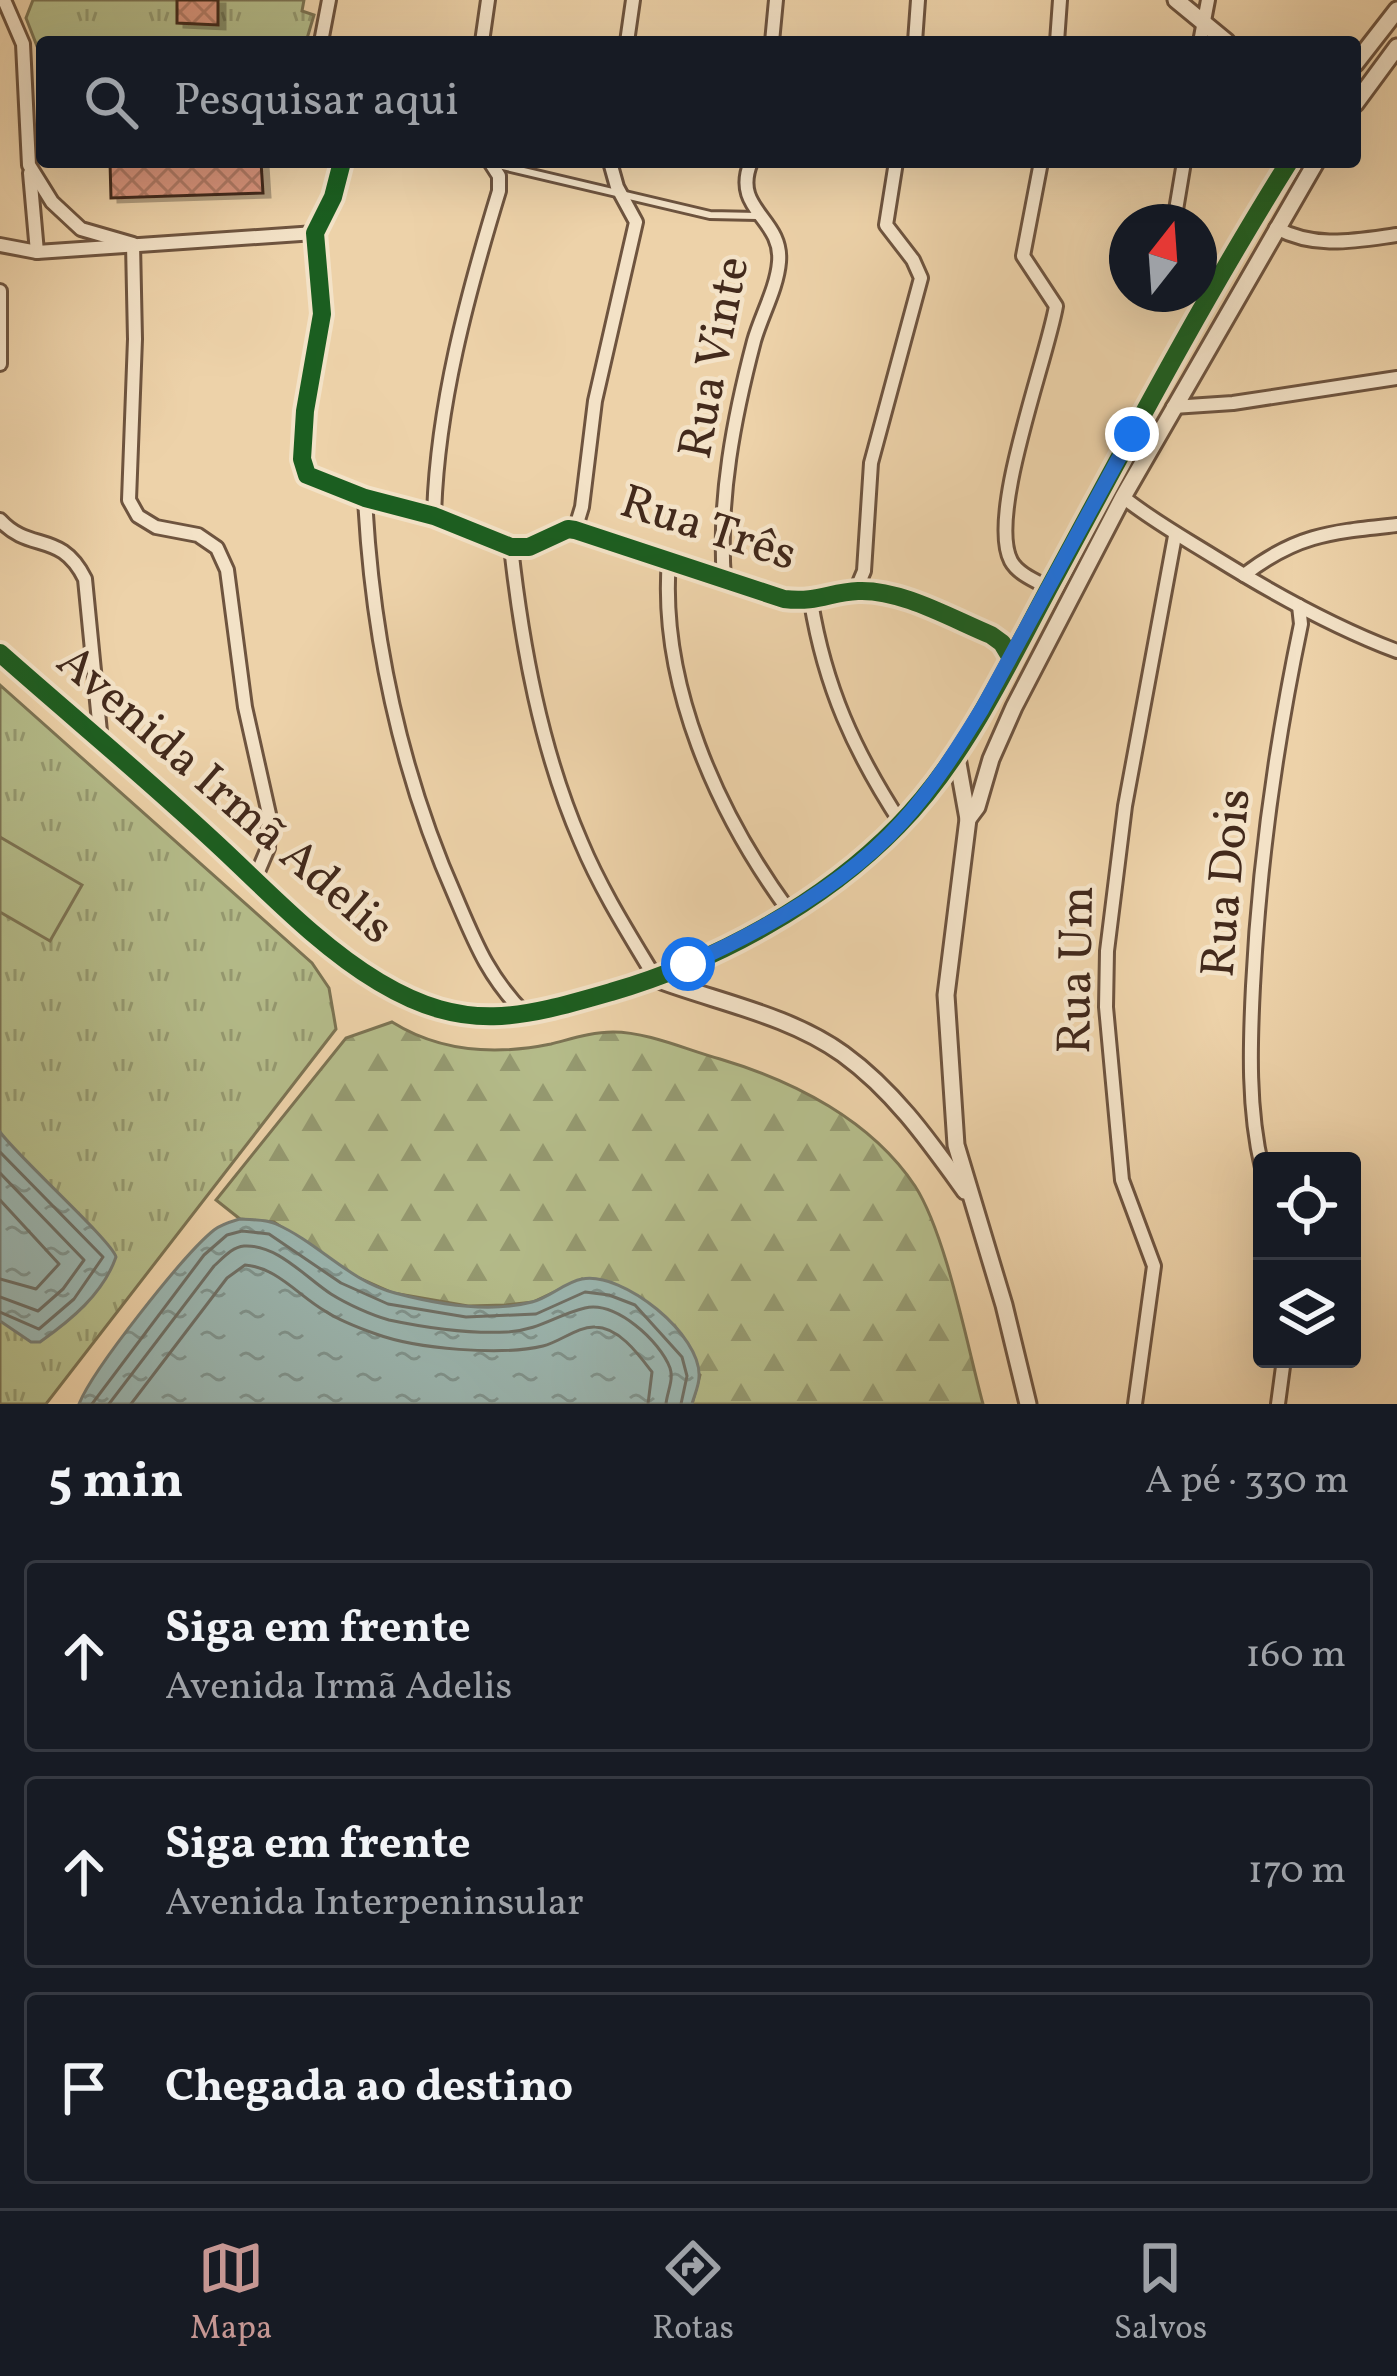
<!DOCTYPE html>
<html lang="pt">
<head>
<meta charset="utf-8">
<style>
	:root { --surface:#171b24; --page:#242831; --text:#f1f3f6; --muted:#9ea1a6; --line:#363941; --accent:#c59692 }
	body { margin:0; font-family:Vollkorn,serif; background:var(--page); color:var(--text) }
	.controls { position:absolute; right:36px; bottom:36px; display:grid; overflow:hidden; border-radius:12px; box-shadow:0 12px 48px #0002 }
	.controls button { width:108px; height:108px; display:grid; place-items:center; padding:0; border:0; border-bottom:3px solid var(--line); background:var(--surface); color:var(--text); font:60px sans-serif }
	.compass { position:absolute; left:1109px; top:204px; width:108px; height:108px; border-radius:50%; background:var(--surface); box-shadow:0 12px 48px #0002; rotate:17deg }
	.stop { position:absolute; width:36px; height:36px; margin:-27px; border:9px solid #1a73e8; border-radius:50%; background:#fff }
	.stop.end { background:#1a73e8; border-color:#fff; box-shadow:0 3px 12px #0008 }
	.list { margin:0; padding:0; list-style:none }
	h2 { display:flex; justify-content:space-between; align-items:center; height:156px; margin:0; padding:0 48px; font-size:51px }
	h2 small { font-size:39px; font-weight:400; color:var(--muted) }
	.list li { display:grid; grid-template-columns:78px 1fr auto; gap:36px; align-items:center; box-sizing:border-box; height:192px; margin:0 24px 24px; padding:0 24px; border:3px solid var(--line); border-radius:12px }
	.list b { display:block; font-size:45px; white-space:nowrap }
	.list p { margin:0; font-size:39px; white-space:nowrap; color:var(--muted) }
	.list em { font-size:39px; font-style:normal; color:var(--muted) }
	.icon { flex:none; width:66px; height:66px; fill:none; stroke:currentColor; stroke-width:2; stroke-linecap:round; stroke-linejoin:round }
	.map { position:relative; flex:none; width:1397px; height:1404px; overflow:hidden }
	.search { position:absolute; background:var(--surface); box-shadow:0 12px 48px #0002; left:36px; right:36px; top:36px; height:132px; display:flex; align-items:center; gap:30px; box-sizing:border-box; padding:0 42px; border-radius:12px; color:var(--muted); font-size:45px }
	.sheet { height:804px; background:var(--surface) }
	nav { display:flex; justify-content:space-around; align-items:center; box-sizing:border-box; height:168px; border-top:3px solid var(--line); background:var(--surface); font-size:33px; color:var(--muted) }
	nav a { display:grid; justify-items:center; gap:6px }
	nav .on { color:var(--accent) }
	.map>svg:first-child { display:block }
	.grass { fill:url(#grass-tufts); stroke:#7c7454; stroke-width:3 }
	.forest { fill:url(#forest-firs); stroke:#7c7454; stroke-width:3 }
	.pitch { fill:#b5bd8b; stroke:#7c7454; stroke-width:3 }
	.water { fill:url(#water-ripples); stroke:#787e75; stroke-width:3 }
	.lines { fill:none; stroke-linecap:round; stroke-linejoin:round }
	.shore { stroke:#6f7066; stroke-width:3 }
	.building { fill:url(#building-cross-hatch); stroke:#432a1c; stroke-width:3; filter:url(#shadow) }
	.service-casing { stroke:#6e543f; stroke-width:12 }
	.minor-casing { stroke:#6e543f; stroke-width:18 }
	.tertiary-casing { stroke:#6e543f; stroke-width:21 }
	.service { stroke:#f3e2c7; stroke-width:6 }
	.minor { stroke:#f3e2c7; stroke-width:12 }
	.tertiary { stroke:#f3e2c7; stroke-width:15 }
	.cycleway-casing { stroke:#f3e2c7; stroke-width:26 }
	.cycleway { stroke:#1b5e20; stroke-width:18 }
	.route { stroke:#1a73e8; stroke-width:15 }
	.labels { text-anchor:middle; dominant-baseline:central; stroke-width:9; stroke-linejoin:round; paint-order:stroke }
	.street-label { font-size:48px; fill:#432a1c; stroke:#f3e2c7 }
</style>
</head>
<body>
<div class="map">
<svg width="1397" height="1404" viewBox="0 0 1397 1404">
	<defs>
		<pattern id="grass-tufts" width="24" height="20" patternUnits="userSpaceOnUse" patternTransform="scale(3)"><rect width="24" height="20" fill="#b5bd8b"/><path d="M3 7l-1-3M5 7V3M7 7l1-3M15 17l-1-3M17 17v-4M19 17l1-3" fill="none" stroke="#959a71"/></pattern>
		<pattern id="forest-firs" width="22" height="20" patternUnits="userSpaceOnUse" patternTransform="scale(3)"><rect width="22" height="20" fill="#b5bd8b"/><path d="M5 1l3.5 6h-7zM16 11l3.5 6h-7z" fill="#959a71"/></pattern>
		<pattern id="water-ripples" width="26" height="14" patternUnits="userSpaceOnUse" patternTransform="scale(3)"><rect width="26" height="14" fill="#9bb6b0"/><path d="M2 4q2-2 4 0t4 0M15 11q2-2 4 0t4 0" fill="none" stroke="#80948e"/></pattern>
		<pattern id="building-cross-hatch" width="8" height="8" patternUnits="userSpaceOnUse" patternTransform="scale(3)"><rect width="8" height="8" fill="#db967e"/><path d="M0 0l8 8M0 8l8-8" fill="none" stroke="#b37b66"/></pattern>
		<filter id="shadow"><feDropShadow dx="7" dy="4" stdDeviation="0" flood-color="#0004"/></filter>
	</defs>
	<rect width="100%" height="100%" fill="#edd2a9"/>
	<filter id="stains"><feTurbulence type="fractalNoise" baseFrequency=".00167" numOctaves="4"/><feColorMatrix values="0 0 0 0 .2 0 0 0 0 .09 0 0 0 0 .02 0 0 0 .5 -.17"/></filter>
	<radialGradient id="worn" r=".72"><stop offset=".6" stop-color="#630" stop-opacity="0"/><stop offset="1" stop-color="#630" stop-opacity=".3"/></radialGradient>
	<g class="grass">
		<polygon points="33,0 304,0 302,11 314,15 306,42 42,42 42,59 26,18"/>
		<polygon points="0,685 312,963 329,988 336,1029 46,1404 0,1404"/>
	</g>
	<path class="forest" d="M 392,1022 C 440,1052 497,1055 551,1044 C 571,1039 592,1032 613,1032 C 648,1032 687,1050 720,1059 C 794,1081 871,1120 915,1186 C 946,1234 967,1345 983,1404 L 692,1404 L 700,1375 L 582,1279 L 533,1302 L 506,1305 L 468,1306 L 393,1293 L 348,1273 L 274,1222 L 240,1219 L 216,1200 L 346,1038 Z"/>
	<polygon class="pitch" points="0,837 82,885 50,941 0,912"/>
	<g class="water">
		<path d="M 0,1132 C 19,1158 112,1241 116,1257 C 103,1294 71,1320 40,1342 L 31,1342 L 0,1321 Z"/>
		<path d="M 240,1219 C 252,1220 266,1219 276,1224 C 319,1243 349,1281 395,1293 C 436,1304 490,1313 532,1302 C 549,1298 565,1282 582,1279 C 623,1271 702,1335 699,1377 C 699,1386 694,1396 692,1404 L 79,1404 C 93,1369 184,1254 214,1230 C 222,1224 230,1222 240,1219 Z"/>
	</g>
	<g class="lines">
		<g class="shore">
			<polyline points="0,1152 103,1257 74,1299 39,1329 0,1312"/>
			<polyline points="0,1173 84,1260 63,1289 38,1311 0,1297"/>
			<polyline points="0,1200 59,1264 36,1289 0,1279"/>
			<polyline points="92,1404 204,1255 227,1235 242,1231 269,1234 341,1283 388,1304 466,1317 536,1314 585,1292 609,1295 635,1305 682,1357 687,1376 681,1404"/>
			<path d="M 109,1404 L 214,1266 C 223,1258 232,1247 244,1246 C 277,1244 305,1277 331,1294 C 347,1304 371,1315 389,1320 C 427,1328 468,1334 507,1332 C 540,1330 556,1315 585,1308 C 616,1301 660,1341 670,1368 C 674,1380 667,1392 666,1404"/>
			<path d="M 131,1404 L 227,1278 L 245,1265 C 276,1267 299,1296 325,1311 C 340,1321 359,1328 376,1334 C 417,1349 501,1356 543,1346 C 560,1342 578,1326 595,1327 C 619,1327 639,1355 652,1372 L 648,1404"/>
		</g>
	</g>
	<g class="building">
		<polygon points="177,0 218,0 218,25 177,23"/>
		<polygon points="110,162 261,162 263,193 111,198"/>
	</g>
	<g class="lines">
		<defs>
			<polyline id="service" points="494,164 710,215 757,216"/>
			<g id="minor">
				<polyline points="4,0 23,44 29,165 52,202 81,229 133,244 135,339 129,500 138,516 156,527 198,535 217,548 227,570 245,707 269,814 268,848 254,881"/>
				<polyline points="321,42 329,0"/>
				<polyline points="482,42 488,0"/>
				<polyline points="627,42 633,0"/>
				<polyline points="772,42 776,0"/>
				<polyline points="915,42 918,0"/>
				<polyline points="1057,42 1060,0"/>
				<polyline points="1200,42 1208,0"/>
				<path d="M 342,162 L 333,197 L 315,233 L 322,314 L 305,411 L 302,459 L 307,475 L 365,498 L 434,516 L 511,547 L 529,547 L 568,529 L 575,530 L 784,599 C 818,603 830,592 858,591 C 901,589 952,619 991,635 L 1002,643 L 1011,658"/>
				<path d="M 1041,162 L 1023,256 L 1056,306 C 1047,359 987,516 1011,561 C 1018,574 1036,581 1049,588"/>
				<polyline points="30,173 37,252"/>
				<polyline points="1174,222 1184,162"/>
				<path d="M 1276,228 C 1316,249 1353,241 1397,235"/>
				<polyline points="0,245 37,252 315,233"/>
				<polyline points="0,291 0,364"/>
				<polyline points="1173,407 1233,403 1397,378"/>
				<path d="M 1123,497 C 1153,521 1184,538 1216,558 C 1274,594 1333,627 1397,651"/>
				<path d="M 365,498 C 372,636 400,772 456,898 C 476,945 489,978 526,1015"/>
				<path d="M 434,516 C 437,406 467,296 499,191 L 499,176 L 490,162"/>
				<path d="M 0,520 C 30,553 61,530 85,579 L 101,742"/>
				<polyline points="575,530 582,507 595,401 636,222 617,187 610,162"/>
				<path d="M 511,547 C 522,646 541,750 581,842 C 601,890 629,934 656,979"/>
				<path d="M 669,560 C 659,684 717,813 789,911"/>
				<path d="M 1244,575 C 1297,534 1332,532 1397,525"/>
				<path d="M 724,579 C 718,499 734,417 754,341 C 761,316 777,288 779,262 C 783,218 731,210 751,162"/>
				<polyline points="856,590 864,571 871,463 921,278 913,260 886,225 896,162"/>
				<path d="M 811,602 C 825,687 854,751 901,823"/>
				<path d="M 1262,1168 C 1248,1109 1250,1046 1253,986 C 1259,864 1276,743 1301,624 L 1299,606"/>
				<polyline points="1135,1404 1154,1266 1122,1180 1106,1007 1107,951 1125,806 1175,536"/>
				<polyline points="1278,1404 1284,1359"/>
			</g>
			<g id="tertiary">
				<polyline points="1176,0 1227,42"/>
				<polyline points="1355,64 1397,10"/>
				<polyline points="1355,104 1397,47"/>
				<path d="M 0,653 C 79,723 161,790 237,863 C 280,904 327,951 379,982 C 466,1034 521,1018 611,992 C 714,962 822,904 898,826 C 967,756 1009,661 1056,575 C 1131,436 1205,296 1289,162"/>
				<polyline points="956,752 968,819 946,995 956,1145 1004,1305 1028,1404"/>
				<polyline points="968,819 977,807 991,759 1014,707 1123,497 1316,162"/>
				<path d="M 656,979 C 717,1002 789,1015 843,1054 C 894,1091 929,1141 965,1191"/>
			</g>
		</defs>
		<use href="#service" class="service-casing"/>
		<use href="#minor" class="minor-casing"/>
		<use href="#tertiary" class="tertiary-casing"/>
		<use href="#service" class="service"/>
		<use href="#minor" class="minor"/>
		<use href="#tertiary" class="tertiary"/>
		<defs>
			<g id="cycleway">
				<path d="M 342,162 L 333,197 L 315,233 L 322,314 L 305,411 L 302,459 L 307,475 L 365,498 L 434,516 L 511,547 L 529,547 L 568,529 L 575,530 L 784,599 C 818,603 830,592 858,591 C 901,589 952,619 991,635 L 1002,643 L 1011,658"/>
				<path d="M 0,653 C 79,723 161,790 237,863 C 280,904 327,951 379,982 C 466,1034 521,1018 611,992 C 714,962 822,904 898,826 C 967,756 1009,661 1056,575 C 1131,436 1205,296 1289,162"/>
			</g>
		</defs>
		<use href="#cycleway" class="cycleway-casing"/>
		<use href="#cycleway" class="cycleway"/>
	</g>
	<g class="lines">
		<path class="route" d="M 688,964 C 764,930 846,884 902,822 C 933,788 958,748 982,709 L 1132,434"/>
	</g>
	<g class="labels">
		<g class="street-label">
			<text transform="translate(716 358) rotate(-79)">Rua Vinte</text>
			<text transform="translate(708 530) rotate(18)">Rua Três</text>
			<text transform="translate(224 796) rotate(41)">Avenida Irmã Adelis</text>
			<text transform="translate(1228 883) rotate(-85)">Rua Dois</text>
			<text transform="translate(1078 970) rotate(-89)">Rua Um</text>
		</g>
	</g>
	<rect width="100%" height="100%" filter="url(#stains)"/>
	<rect width="100%" height="100%" fill="url(#worn)"/>
</svg>
<div class="controls">
<button><svg class="icon" aria-label="locate" viewBox="0 0 24 24"><circle cx="12" cy="12" r="6"/><path d="M12 2v4M12 18v4M2 12h4M18 12h4"/></svg></button>
<button><svg class="icon" aria-label="layers" viewBox="0 0 24 24"><path d="M12 4l9 5-9 5-9-5zM3 14l9 5 9-5"/></svg></button>
</div>
<svg class="compass" viewBox="-18 -18 36 36"><path d="M0-13l5 13h-10z" fill="#e53935"/><path d="M0 13l5-13h-10z" fill="#9ea1a6"/></svg>
<div class="stop" style="left:688px;top:964px"></div>
<div class="stop end" style="left:1132px;top:434px"></div>
<div class="search"><svg class="icon" aria-label="search" viewBox="0 0 24 24"><circle cx="10" cy="10" r="6"/><path d="M15 15l6 6"/></svg>Pesquisar aqui</div>
</div>
<section class="sheet">
<h2>5 min<small>A pé · 330 m</small></h2>
<ul class="list">
<li><svg class="icon" aria-label="ahead" viewBox="0 0 24 24"><path d="M12 20V5M6 11l6-6 6 6"/></svg><div><b>Siga em frente</b><p>Avenida Irmã Adelis</p></div><em>160 m</em></li>
<li><svg class="icon" aria-label="ahead" viewBox="0 0 24 24"><path d="M12 20V5M6 11l6-6 6 6"/></svg><div><b>Siga em frente</b><p>Avenida Interpeninsular</p></div><em>170 m</em></li>
<li><svg class="icon" aria-label="arrive" viewBox="0 0 24 24"><path d="M6 21V4h12l-3 4 3 4H6"/></svg><div><b>Chegada ao destino</b></div></li>
</ul>
</section>
<nav>
<a class="on"><svg class="icon" aria-label="map" viewBox="0 0 24 24"><path d="M3 6l6-2 6 2 6-2v14l-6 2-6-2-6 2zM9 4v14M15 6v14"/></svg>Mapa</a>
<a><svg class="icon" aria-label="directions" viewBox="0 0 24 24"><path d="M12 3l9 9-9 9-9-9zM9 14v-3h6M13 9l2 2-2 2"/></svg>Rotas</a>
<a><svg class="icon" aria-label="saved" viewBox="0 0 24 24"><path d="M7 4h10v16l-5-4-5 4z"/></svg>Salvos</a>
</nav>
</body>
</html>
